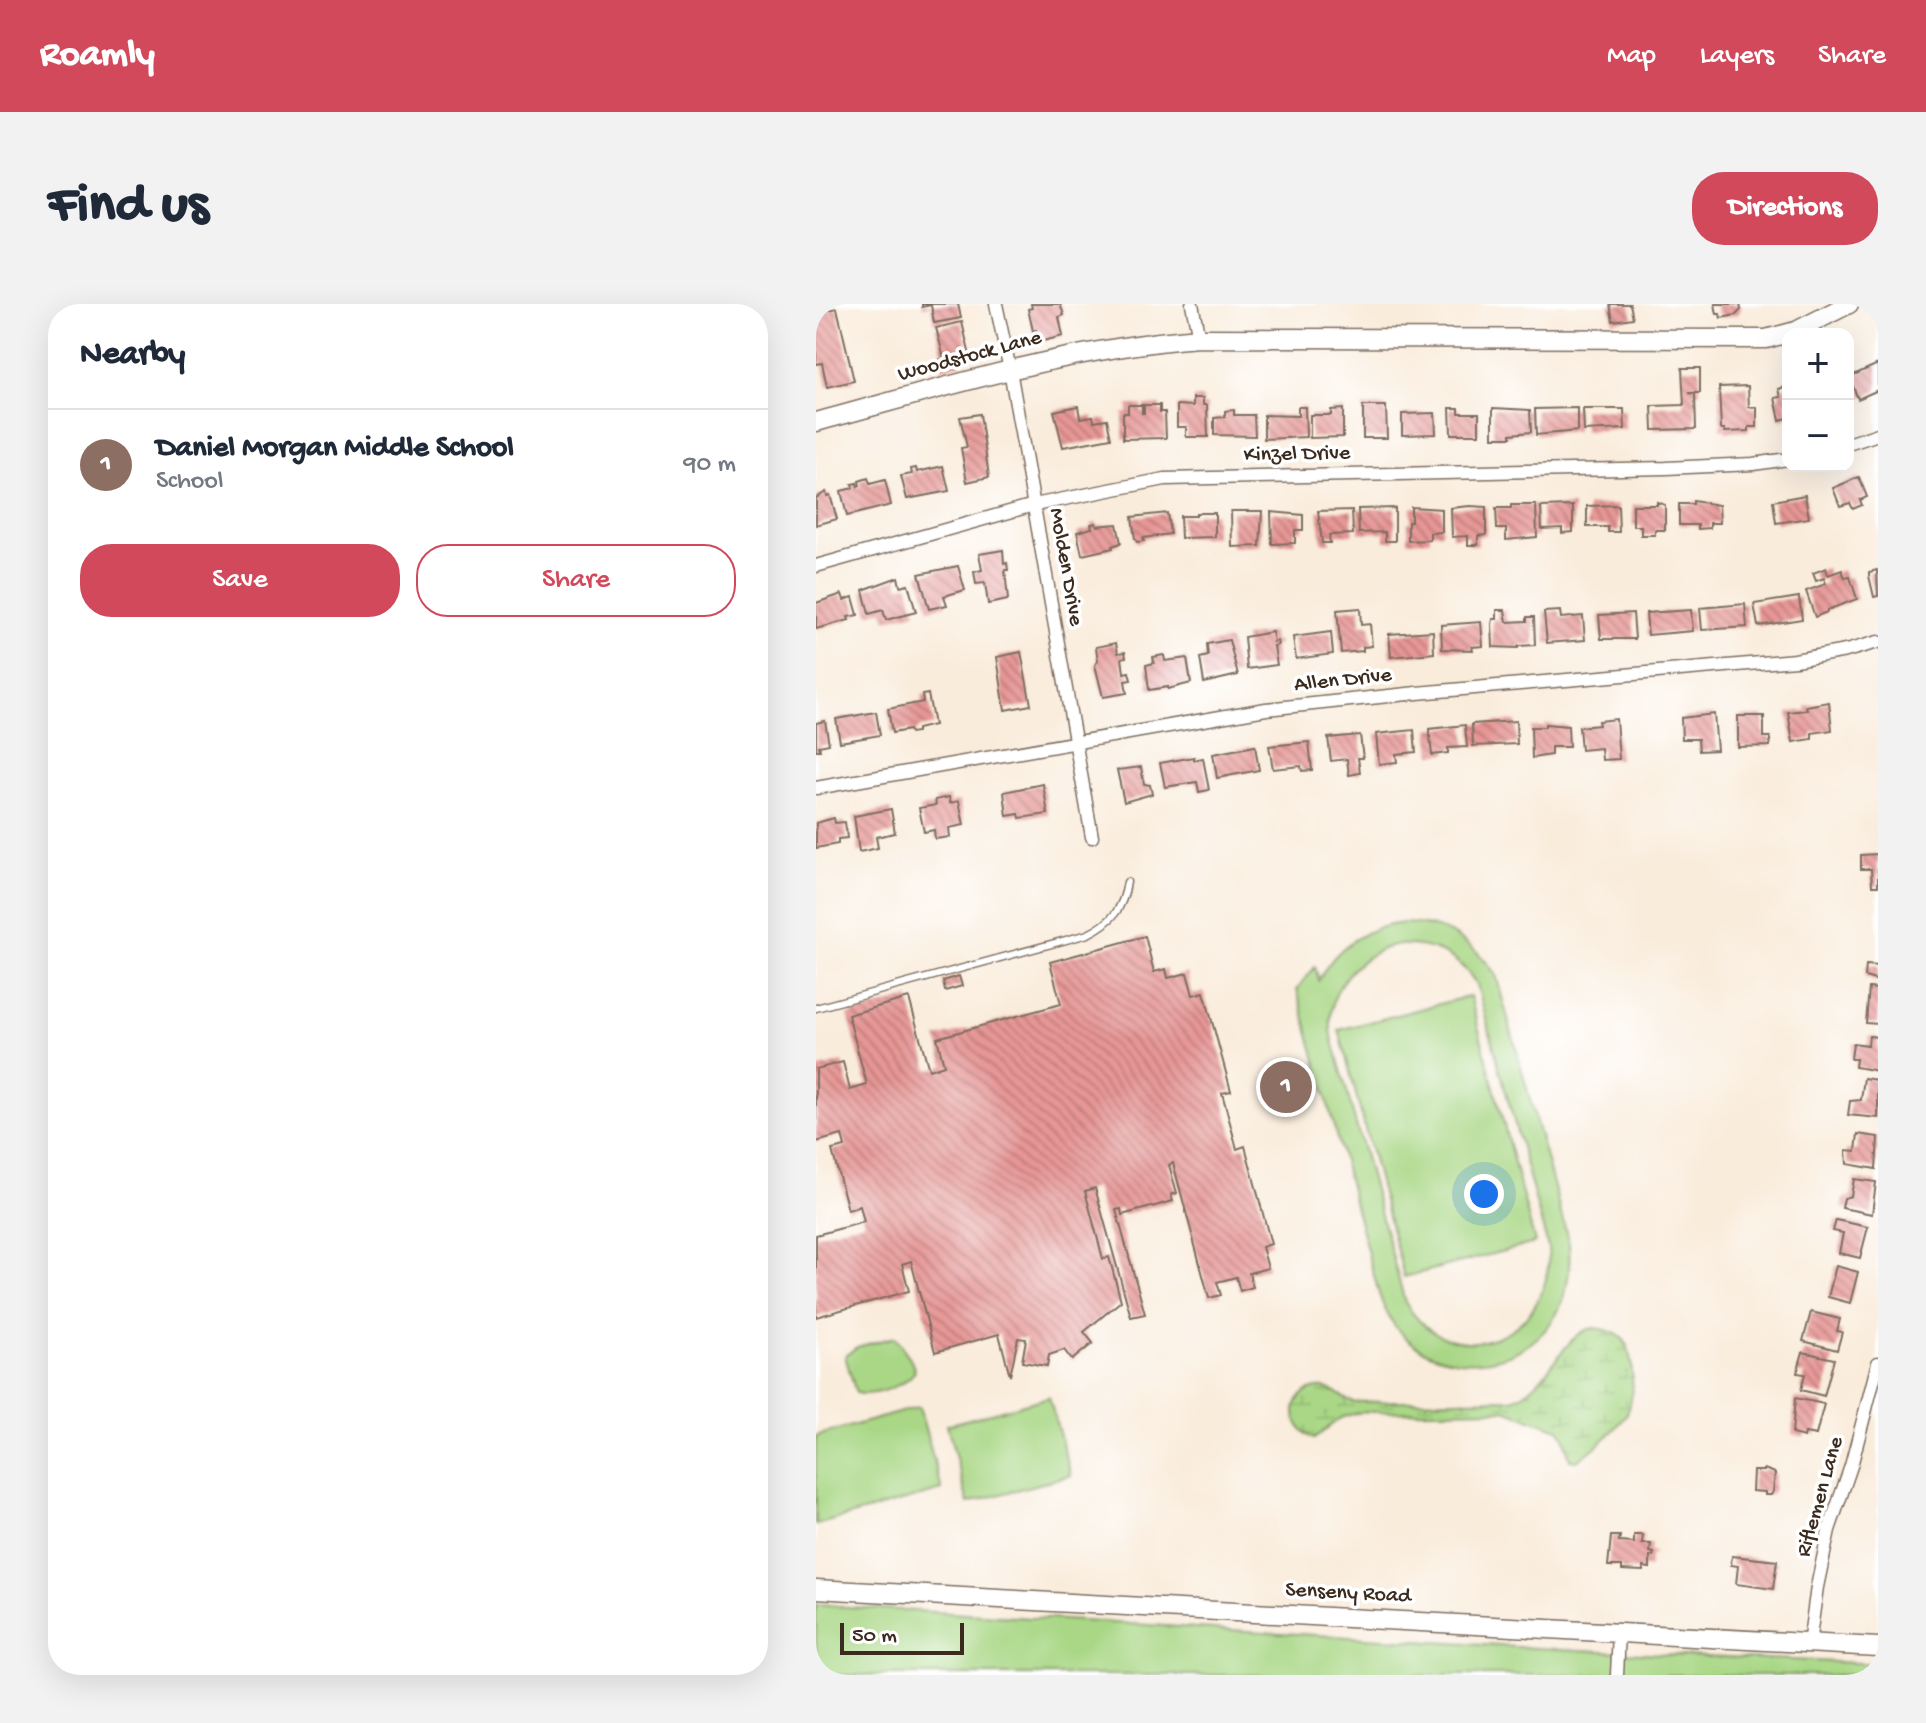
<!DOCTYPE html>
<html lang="en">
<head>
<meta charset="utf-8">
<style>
	:root { --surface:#fff; --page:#f2f2f3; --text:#1f2937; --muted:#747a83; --line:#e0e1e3; --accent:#d1495b }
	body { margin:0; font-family:"Gochi Hand",sans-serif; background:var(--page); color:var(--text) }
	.controls { position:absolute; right:24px; top:24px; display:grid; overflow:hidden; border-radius:16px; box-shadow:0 8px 32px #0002 }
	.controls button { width:72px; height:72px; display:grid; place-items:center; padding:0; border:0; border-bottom:2px solid var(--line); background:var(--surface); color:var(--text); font:40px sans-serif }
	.scale { position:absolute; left:24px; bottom:20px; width:124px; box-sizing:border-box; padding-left:8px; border:4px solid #3b2a1e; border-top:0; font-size:22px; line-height:28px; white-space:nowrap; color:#3b2a1e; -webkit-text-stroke:6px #fff; paint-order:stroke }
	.you { position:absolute; left:668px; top:890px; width:28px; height:28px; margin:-20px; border:6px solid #fff; border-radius:50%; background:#1a73e8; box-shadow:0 0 0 12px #1a73e833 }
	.badge { display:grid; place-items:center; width:52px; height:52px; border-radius:50%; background:var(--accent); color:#fff; font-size:26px; font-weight:700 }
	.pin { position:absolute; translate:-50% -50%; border:4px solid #fff; box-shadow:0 2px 8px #0006 }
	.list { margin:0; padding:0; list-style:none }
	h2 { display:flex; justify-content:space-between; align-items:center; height:104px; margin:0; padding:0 32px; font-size:34px }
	h2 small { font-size:26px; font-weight:400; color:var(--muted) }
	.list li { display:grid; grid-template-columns:52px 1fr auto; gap:24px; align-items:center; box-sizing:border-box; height:112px; padding:0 32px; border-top:2px solid var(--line) }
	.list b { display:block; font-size:30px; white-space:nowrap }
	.list p { margin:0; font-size:26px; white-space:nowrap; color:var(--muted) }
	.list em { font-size:26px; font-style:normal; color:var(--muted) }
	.actions { display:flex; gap:16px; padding:24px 32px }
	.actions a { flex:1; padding:18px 0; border:2px solid var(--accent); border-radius:32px; text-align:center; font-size:28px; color:var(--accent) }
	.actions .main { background:var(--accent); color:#fff }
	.map { position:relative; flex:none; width:1062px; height:1371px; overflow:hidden; border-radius:32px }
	header { display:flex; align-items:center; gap:48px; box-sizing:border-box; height:112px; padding:0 40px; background:var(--accent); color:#fff }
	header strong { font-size:38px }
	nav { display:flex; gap:44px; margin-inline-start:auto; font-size:28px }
	.intro { display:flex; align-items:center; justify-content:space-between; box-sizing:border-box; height:192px; padding:0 48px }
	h1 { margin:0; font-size:56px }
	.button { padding:20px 36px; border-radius:32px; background:var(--accent); color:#fff; font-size:28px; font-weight:700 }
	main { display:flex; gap:48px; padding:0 48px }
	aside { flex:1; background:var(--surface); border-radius:32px; box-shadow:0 8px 32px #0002 }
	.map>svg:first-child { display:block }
	.green { fill:#a9d785; stroke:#728052; stroke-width:2; fill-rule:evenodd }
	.wetland { fill:url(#wetland-marsh); stroke:#728052; stroke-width:2 }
	.building { fill:url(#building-back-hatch) }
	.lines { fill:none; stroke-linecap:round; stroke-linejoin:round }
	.lane-casing { stroke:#7e6e60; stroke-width:9 }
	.street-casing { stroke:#7e6e60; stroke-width:15 }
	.secondary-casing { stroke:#7e6e60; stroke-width:21 }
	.lane { stroke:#fff; stroke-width:6 }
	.street { stroke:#fff; stroke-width:12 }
	.secondary { stroke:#fff; stroke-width:18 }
	.labels { text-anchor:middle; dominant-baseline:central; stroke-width:7; stroke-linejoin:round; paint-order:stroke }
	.street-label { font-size:22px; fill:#3b2a1e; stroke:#fff }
</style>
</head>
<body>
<header>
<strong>Roamly</strong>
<nav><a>Map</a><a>Layers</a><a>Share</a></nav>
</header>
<div class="intro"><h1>Find us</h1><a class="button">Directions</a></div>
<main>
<aside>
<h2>Nearby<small></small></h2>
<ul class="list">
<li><span class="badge" style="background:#8d6e63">1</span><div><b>Daniel Morgan Middle School</b><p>School</p></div><em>90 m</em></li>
</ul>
<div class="actions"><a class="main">Save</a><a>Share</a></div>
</aside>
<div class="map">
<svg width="1062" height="1371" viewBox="0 0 1062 1371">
	<defs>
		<pattern id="wetland-marsh" width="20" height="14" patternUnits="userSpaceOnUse" patternTransform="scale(2)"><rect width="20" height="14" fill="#a9d785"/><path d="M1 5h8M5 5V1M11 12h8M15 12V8" fill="none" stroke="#92b972"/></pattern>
		<pattern id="building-back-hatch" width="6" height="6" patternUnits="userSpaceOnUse" patternTransform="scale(2)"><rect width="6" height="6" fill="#e69695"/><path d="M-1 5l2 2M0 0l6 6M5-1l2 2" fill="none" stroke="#bc7b79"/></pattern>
	</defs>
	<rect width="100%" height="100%" fill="#fff"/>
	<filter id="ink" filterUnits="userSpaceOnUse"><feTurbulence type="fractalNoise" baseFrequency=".0125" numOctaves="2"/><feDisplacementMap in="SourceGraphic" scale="16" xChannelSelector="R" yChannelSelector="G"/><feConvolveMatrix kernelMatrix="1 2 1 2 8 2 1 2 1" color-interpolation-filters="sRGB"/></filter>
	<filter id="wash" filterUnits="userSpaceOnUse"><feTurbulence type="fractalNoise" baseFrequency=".006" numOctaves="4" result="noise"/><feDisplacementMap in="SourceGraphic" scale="32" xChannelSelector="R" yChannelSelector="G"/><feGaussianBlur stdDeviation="1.8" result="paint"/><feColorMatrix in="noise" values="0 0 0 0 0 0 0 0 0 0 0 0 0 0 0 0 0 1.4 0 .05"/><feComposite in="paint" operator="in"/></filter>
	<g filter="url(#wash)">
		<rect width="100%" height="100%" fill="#f9ecdb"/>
		<g class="green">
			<path d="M 588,619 C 629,620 657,637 680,671 L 753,939 C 755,967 752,994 736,1017 C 704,1065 629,1071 588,1032 C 574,1019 566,1001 561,983 L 481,685 L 499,663 L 503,676 C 520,642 551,622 588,619 ZM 577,641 C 614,639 641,649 661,681 L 732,943 C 740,1034 634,1074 589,998 L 517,737 C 506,691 535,655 577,641 Z"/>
			<polygon points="654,692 719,939 588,973 523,726"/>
			<path d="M 79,1033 L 94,1054 L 99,1067 C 89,1082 58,1093 40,1089 L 29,1052 L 41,1043 Z"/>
			<polygon points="233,1093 255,1171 152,1199 131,1121"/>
			<polygon points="103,1103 126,1186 0,1221 0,1132"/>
			<polygon points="0,1301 701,1343 1062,1360 1062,1371 0,1371"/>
		</g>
		<path class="wetland" d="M 778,1024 C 787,1025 800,1028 807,1035 C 818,1048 819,1093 811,1109 C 804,1123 775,1148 761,1157 L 754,1156 L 748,1132 L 743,1125 L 689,1106 L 545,1108 L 524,1114 L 498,1135 C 473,1124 471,1088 502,1084 C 517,1082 525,1095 538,1098 L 697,1095 C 734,1081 747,1028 778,1024 Z"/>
		<g id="blocks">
			<g class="building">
				<polygon points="106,0 142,0 145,14 118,19 115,1 106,3"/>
				<polygon points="215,0 244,0 248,11 243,13 247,32 223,38 220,26 217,27 212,5 216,4"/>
				<polygon points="794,0 814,0 817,14 797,17"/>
				<polygon points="899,0 924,0 925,6 920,11 905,14 904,10 901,10"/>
				<polygon points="21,4 38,77 11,83 6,59 0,60 0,9"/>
				<polygon points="146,18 154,52 145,55 146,59 125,64 123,56 128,54 120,24"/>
				<polygon points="1062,60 1062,86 1042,95 1033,73"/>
				<polygon points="866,64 884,64 884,89 873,89 879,90 880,125 837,126 836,102 868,101"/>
				<polygon points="932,82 933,103 941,103 941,123 933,123 933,127 909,128 909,125 905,125 903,83"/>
				<polygon points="972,82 972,114 964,116 959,94 965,93 963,85"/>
				<polygon points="377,94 387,94 387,101 391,101 392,133 370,133 370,123 361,123 361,101 377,102"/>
				<polygon points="312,101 326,101 326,109 328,109 328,101 344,101 344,108 349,108 350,134 307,135 307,109 312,109"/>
				<polygon points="262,102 264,114 277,112 278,117 291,115 295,134 247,143 238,107"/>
				<polygon points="547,102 570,102 571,134 547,134"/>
				<polygon points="482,103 489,103 490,133 448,135 448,111 482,112"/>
				<polygon points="634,104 643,104 643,109 663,109 663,130 635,130"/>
				<polygon points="677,104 714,106 715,128 695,130 695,133 677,133"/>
				<polygon points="761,104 761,127 720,131 719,105"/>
				<polygon points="527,105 527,133 494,134 494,111 515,111 515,106"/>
				<polygon points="767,105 808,105 809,125 768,127"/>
				<polygon points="418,106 418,111 438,111 439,132 398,131 398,114 409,113 409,107"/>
				<polygon points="619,109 620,130 586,131 586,110"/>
				<polygon points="164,110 173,173 151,178 145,144 151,143 144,113"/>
				<polygon points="127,162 133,187 91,195 85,172 96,170 95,165 100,164 101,168"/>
				<polygon points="1043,173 1051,193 1044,196 1046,201 1037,205 1034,199 1024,202 1017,184"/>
				<polygon points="52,174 54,180 69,176 75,201 31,212 25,187 37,184 36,180 41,179 42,183 44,182 43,177"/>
				<polygon points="10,188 11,192 14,191 21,215 0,221 0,194"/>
				<polygon points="989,191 993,214 960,219 957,197"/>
				<polygon points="877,197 903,201 904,219 894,219 894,224 882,225 882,221 863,221 863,200 877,200"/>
				<polygon points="841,198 849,201 849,226 839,226 839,231 825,231 825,222 817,222 817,201 841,201"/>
				<polygon points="695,201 720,201 721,233 690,236 690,225 681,225 680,204 695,204"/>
				<polygon points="802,201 803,228 792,228 792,223 771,223 771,202"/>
				<polygon points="654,202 670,203 670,231 662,232 662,241 652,241 652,232 636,233 635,204"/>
				<polygon points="757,202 757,228 746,229 746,224 726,225 725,203"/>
				<polygon points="595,203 626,205 626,228 614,229 614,236 592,237 592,218 595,218"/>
				<polygon points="579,204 579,237 569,237 569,228 543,229 542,205"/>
				<polygon points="536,206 537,230 513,231 514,239 506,239 502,207"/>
				<polygon points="415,207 446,207 444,242 416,243"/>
				<polygon points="455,208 487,211 487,226 479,226 479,239 456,240"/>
				<polygon points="351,209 354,230 327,234 328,237 321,238 319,235 316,213"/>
				<polygon points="380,209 399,209 399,233 365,234 364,212 380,212"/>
				<polygon points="280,219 281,222 301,220 305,239 296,242 297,244 266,251 261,228 276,224 275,220"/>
				<polygon points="187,246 188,260 191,259 192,266 189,266 192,296 172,300 169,279 160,280 158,268 166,266 163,250"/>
				<polygon points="142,262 149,286 128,292 131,301 113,305 103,270"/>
				<polygon points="1010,264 1012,271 1026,266 1029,274 1034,273 1041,295 1011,306 1011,308 999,313 990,287 1010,280 1008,274 1000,277 997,269"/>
				<polygon points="1061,266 1062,292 1058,293 1053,272 1053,268"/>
				<polygon points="82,273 84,282 92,280 100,308 70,316 67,306 53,310 47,286"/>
				<polygon points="26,290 28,296 37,293 42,311 32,313 33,316 0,325 0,299"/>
				<polygon points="983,293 986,315 942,322 938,300"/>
				<polygon points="929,300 931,323 886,326 884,304"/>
				<polygon points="544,304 545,321 554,320 556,342 547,343 547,347 525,349 521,306"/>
				<polygon points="681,306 689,306 691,318 711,317 711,313 718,313 719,341 703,342 702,344 677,343 676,320 677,315 681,315"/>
				<polygon points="875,306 877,327 832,331 830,309"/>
				<polygon points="744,307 745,314 767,312 769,336 731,339 728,308"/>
				<polygon points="817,309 819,335 785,335 783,311"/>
				<polygon points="665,318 667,342 656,343 657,346 626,345 625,321"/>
				<polygon points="617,327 618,349 575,353 573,330"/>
				<polygon points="456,328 458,338 461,337 462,341 458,342 461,361 431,365 428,333"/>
				<polygon points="515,328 517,350 480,355 477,333"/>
				<polygon points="413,336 422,371 388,379 384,354 392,352 391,340"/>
				<polygon points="300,339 302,349 309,348 310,353 306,354 308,369 313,368 315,376 309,377 311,389 287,393 279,361 282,357 280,343"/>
				<polygon points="205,348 215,401 189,406 181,353"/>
				<polygon points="348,351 349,357 371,354 375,379 352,385 352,383 333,386 330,361 338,359 337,353"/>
				<polygon points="112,390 118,421 101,425 101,428 94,429 93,426 76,429 72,405 107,398 106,391"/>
				<polygon points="1013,398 1016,426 996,429 996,435 977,438 972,408 991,406 990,402"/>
				<polygon points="60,408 64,431 24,438 20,415"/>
				<polygon points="898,410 901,446 883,447 882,435 866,435 865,414"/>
				<polygon points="922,412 948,412 948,433 954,433 954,442 922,443"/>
				<polygon points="800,415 803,455 786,456 785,444 765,446 763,423 783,421 782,417"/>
				<polygon points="9,417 13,440 3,442 4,446 0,446 0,419"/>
				<polygon points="700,417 701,440 657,442 656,420"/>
				<polygon points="729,420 752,422 753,443 735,443 735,451 716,454 715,423 729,423"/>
				<polygon points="649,421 651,443 632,444 632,449 616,451 613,425"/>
				<polygon points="598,426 600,448 580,450 581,458 563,460 560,430"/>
				<polygon points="544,431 547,454 542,454 544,469 533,471 531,455 515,457 512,434"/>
				<polygon points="493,438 496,466 486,467 485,462 457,465 453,442"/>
				<polygon points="439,442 443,466 401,474 397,450"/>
				<polygon points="378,453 378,456 387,454 393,486 383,488 381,478 349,483 344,459"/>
				<polygon points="325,463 328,480 334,481 336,490 308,498 301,466"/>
				<polygon points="227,480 232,510 204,514 203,510 191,512 188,488"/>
				<polygon points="133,493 134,499 143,497 148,521 133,524 134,533 119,535 118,526 108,528 103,504 120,501 119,496"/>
				<polygon points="75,505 79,529 60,533 62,544 43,548 38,512"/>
				<polygon points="18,514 19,519 29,518 31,534 22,535 22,540 0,544 0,519"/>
				<polygon points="1062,550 1062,582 1056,582 1055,565 1045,565 1045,551"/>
				<polygon points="329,632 338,668 350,665 352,674 371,669 377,691 388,688 415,787 406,789 421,845 429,842 455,940 446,943 452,964 433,969 437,983 424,987 420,973 401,978 405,991 393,994 357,859 353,861 361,889 355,891 357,897 306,911 305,905 300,906 329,1010 315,1013 279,884 269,887 287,955 293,953 305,997 268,1028 277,1039 256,1056 248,1046 233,1051 231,1062 206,1058 210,1035 202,1034 194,1072 183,1030 119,1048 95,957 86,960 93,987 0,1013 0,931 48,918 44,902 32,906 16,846 29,843 26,831 0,838 0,765 27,758 34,786 51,781 32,711 93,694 113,766 128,761 121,734 245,700 234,658"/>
				<polygon points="1050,661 1062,662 1062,677 1049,673"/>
				<polygon points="143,672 146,682 129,687 127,677"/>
				<polygon points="1053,684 1062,685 1062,720 1050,719"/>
				<polygon points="1053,732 1062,733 1062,767 1039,763 1040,755 1035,755 1037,739 1052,741"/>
				<polygon points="1048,774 1062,776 1062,814 1032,811 1034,797 1045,796"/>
				<polygon points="1042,830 1062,833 1060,865 1031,860 1030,846 1040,847"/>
				<polygon points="1038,875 1060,878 1056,910 1026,904 1028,894 1035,892"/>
				<polygon points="1020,916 1052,923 1044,954 1023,949 1027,929 1017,927"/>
				<polygon points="1020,962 1042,968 1034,999 1012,993"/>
				<polygon points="995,1008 1024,1015 1021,1027 1026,1028 1021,1046 987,1037"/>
				<polygon points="987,1048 1018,1055 1008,1092 985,1086 989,1070 981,1069"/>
				<polygon points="979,1094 1008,1100 1000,1131 989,1129 988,1133 976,1130"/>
				<polygon points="948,1165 959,1169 957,1188 955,1191 949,1191 949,1188 936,1187 937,1167 948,1167"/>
				<polygon points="818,1231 827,1231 826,1240 835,1240 834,1248 838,1249 837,1252 834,1252 834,1264 827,1263 827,1267 806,1266 806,1262 792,1262 795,1232 804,1232 803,1238 818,1239"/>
				<polygon points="916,1252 961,1257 957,1285 920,1280 922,1262 915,1261"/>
			</g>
		</g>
	</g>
	<g filter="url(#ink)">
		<use href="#blocks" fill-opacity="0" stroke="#7e6e60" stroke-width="2"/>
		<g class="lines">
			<defs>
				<path id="lane" d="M 0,704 L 272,630 C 296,618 307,605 311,578"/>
				<g id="street">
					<polyline points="180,0 194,66 276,533"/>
					<polyline points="376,0 383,34"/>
					<polyline points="1032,140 1062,130"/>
					<polyline points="0,262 218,201 349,175 850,164 937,160 972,155"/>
					<polyline points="0,484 450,405 601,389 979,356 1030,347 1062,338"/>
					<polyline points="993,1340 1001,1283 1013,1226 1035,1162 1062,1059"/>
					<polyline points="801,1371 803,1328"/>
				</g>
				<g id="secondary">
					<path d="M 0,118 C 126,84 252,44 383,34 L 950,35 L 980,27 L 1033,0"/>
					<polyline points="0,1285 1062,1343"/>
				</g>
			</defs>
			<use href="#lane" class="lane-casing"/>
			<use href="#street" class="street-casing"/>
			<use href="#secondary" class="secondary-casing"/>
			<use href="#lane" class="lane"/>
			<use href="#street" class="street"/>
			<use href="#secondary" class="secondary"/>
		</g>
	</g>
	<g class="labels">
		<g class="street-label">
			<text transform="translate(154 53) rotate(-15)">Woodstock Lane</text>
			<text transform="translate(481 151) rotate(-1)">Kinzel Drive</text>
			<text transform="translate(249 263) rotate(80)">Molden Drive</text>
			<text transform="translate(527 377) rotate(-6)">Allen Drive</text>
			<text transform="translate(1005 1193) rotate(-74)">Riflemen Lane</text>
			<text transform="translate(532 1290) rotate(3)">Senseny Road</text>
		</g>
	</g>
</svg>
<div class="controls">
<button>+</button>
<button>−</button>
</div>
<div class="scale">50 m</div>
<div class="you"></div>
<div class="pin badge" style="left:470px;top:783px;background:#8d6e63">1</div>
</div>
</main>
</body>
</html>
